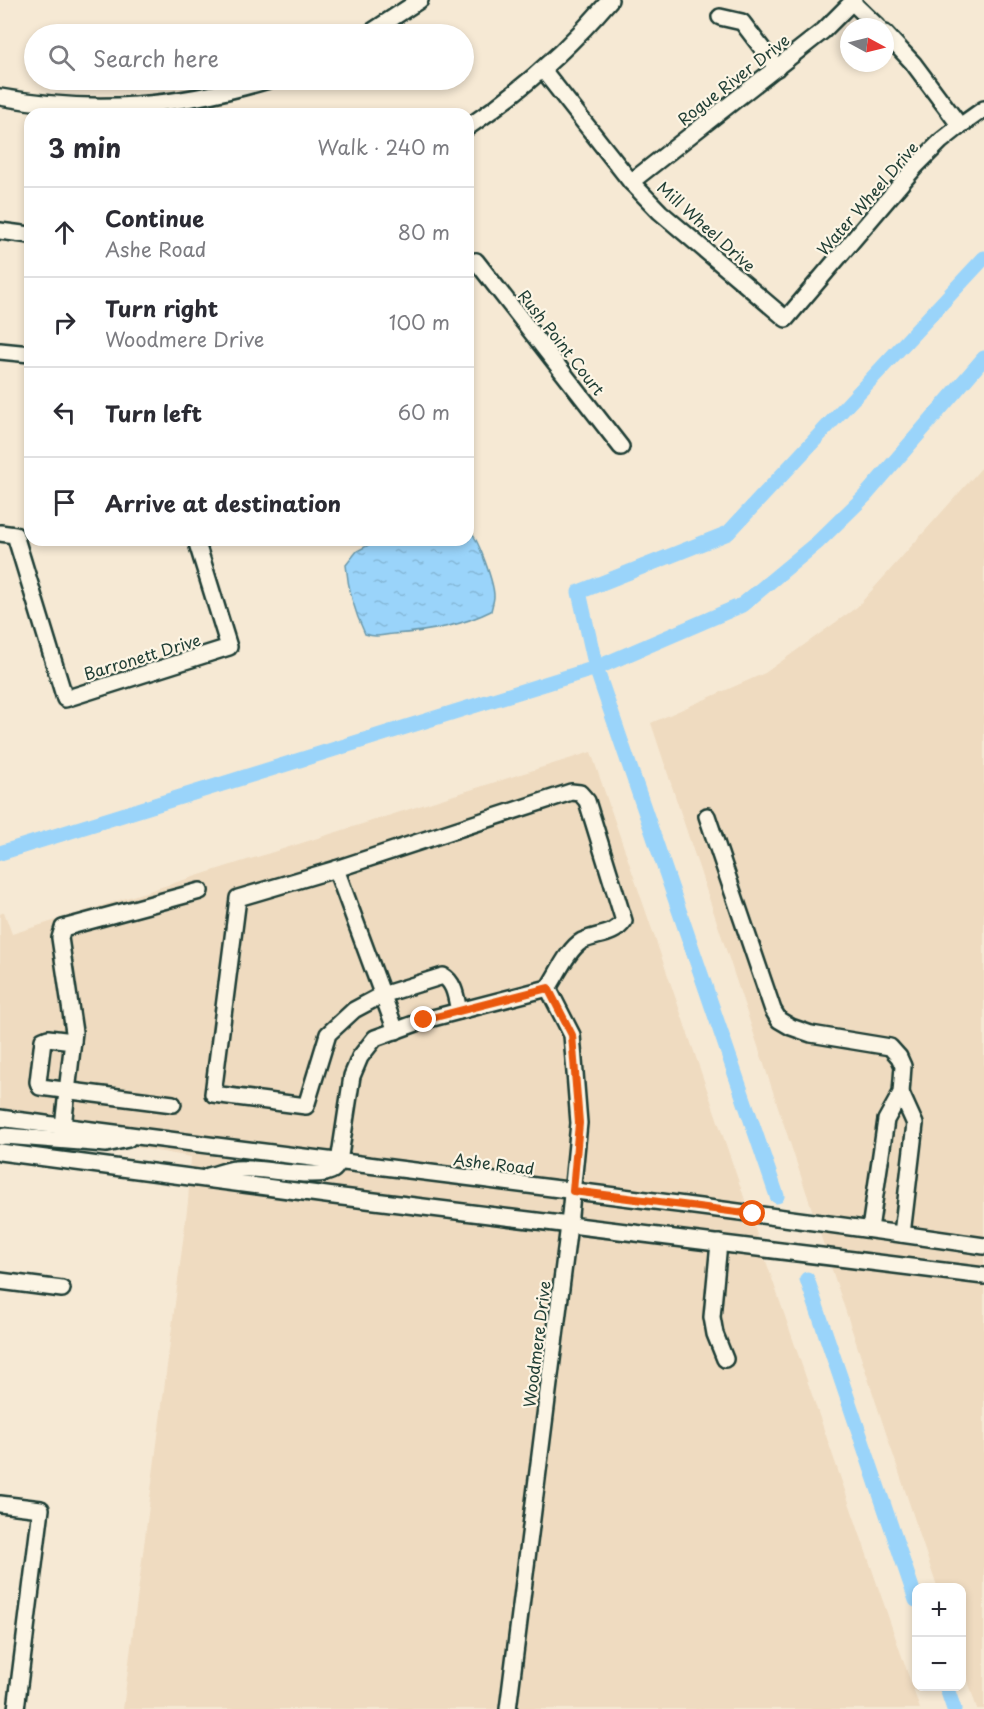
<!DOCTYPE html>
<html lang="en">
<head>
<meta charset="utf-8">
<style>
	:root { --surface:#fff; --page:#f7f7f7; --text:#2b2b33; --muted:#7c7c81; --line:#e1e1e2 }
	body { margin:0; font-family:"Playpen Sans",sans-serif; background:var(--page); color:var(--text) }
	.controls { position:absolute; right:18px; bottom:18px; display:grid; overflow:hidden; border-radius:12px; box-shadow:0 3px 9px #0003 }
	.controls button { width:54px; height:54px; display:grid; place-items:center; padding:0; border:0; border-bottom:2px solid var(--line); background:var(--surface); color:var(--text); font:30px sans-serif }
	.compass { position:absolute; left:840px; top:18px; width:54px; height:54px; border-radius:50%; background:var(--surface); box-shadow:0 3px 9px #0003; rotate:97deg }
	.stop { position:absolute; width:18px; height:18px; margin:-14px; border:4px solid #ea580c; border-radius:50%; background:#fff }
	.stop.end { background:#ea580c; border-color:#fff; box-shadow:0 2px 6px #0008 }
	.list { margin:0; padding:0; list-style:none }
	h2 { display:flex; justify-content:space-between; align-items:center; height:78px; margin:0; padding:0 24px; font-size:26px }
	h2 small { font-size:20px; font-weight:400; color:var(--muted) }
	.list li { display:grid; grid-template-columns:39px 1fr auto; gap:18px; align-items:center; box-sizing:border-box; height:90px; padding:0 24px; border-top:2px solid var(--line) }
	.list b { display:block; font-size:22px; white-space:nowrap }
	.list p { margin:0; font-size:20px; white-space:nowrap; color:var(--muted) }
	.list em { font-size:20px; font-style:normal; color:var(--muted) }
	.icon { flex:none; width:33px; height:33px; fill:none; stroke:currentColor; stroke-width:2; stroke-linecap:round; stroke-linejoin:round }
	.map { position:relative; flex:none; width:984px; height:1709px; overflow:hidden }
	.search { position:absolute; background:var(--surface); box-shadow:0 3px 9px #0003; left:24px; top:24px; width:450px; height:66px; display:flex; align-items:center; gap:15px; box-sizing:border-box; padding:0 21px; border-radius:33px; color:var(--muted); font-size:22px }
	.panel { position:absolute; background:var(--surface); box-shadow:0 3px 9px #0003; left:24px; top:108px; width:450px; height:438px; border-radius:18px }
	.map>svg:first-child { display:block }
	.built { fill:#efdbc0 }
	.water { fill:url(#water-ripples); stroke:#6998ab; stroke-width:1.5 }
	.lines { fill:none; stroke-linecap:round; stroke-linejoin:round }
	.canal { stroke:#9ad4fa; stroke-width:15 }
	.minor-casing { stroke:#1f3d34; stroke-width:20 }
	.minor { stroke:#fcf5e5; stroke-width:15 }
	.route { stroke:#ea580c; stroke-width:8 }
	.labels { text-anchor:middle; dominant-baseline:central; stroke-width:4.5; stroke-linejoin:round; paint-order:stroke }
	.street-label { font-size:16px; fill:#1f3d34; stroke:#fcf5e5 }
</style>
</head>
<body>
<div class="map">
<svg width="984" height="1709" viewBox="0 0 984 1709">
	<defs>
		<pattern id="water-ripples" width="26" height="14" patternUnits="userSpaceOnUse" patternTransform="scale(1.5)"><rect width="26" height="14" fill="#9ad4fa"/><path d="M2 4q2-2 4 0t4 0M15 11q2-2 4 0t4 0" fill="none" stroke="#84b7d7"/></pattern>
	</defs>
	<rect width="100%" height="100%" fill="#f6e9d4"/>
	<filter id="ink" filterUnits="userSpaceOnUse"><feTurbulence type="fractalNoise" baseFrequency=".0167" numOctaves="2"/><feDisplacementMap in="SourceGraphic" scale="12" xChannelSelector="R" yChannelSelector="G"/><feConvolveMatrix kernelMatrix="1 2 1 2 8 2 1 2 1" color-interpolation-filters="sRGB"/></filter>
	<g filter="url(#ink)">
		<g class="built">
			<polygon points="984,465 984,1709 977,1709 962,1662 962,1588 937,1587 651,723 765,673 857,607"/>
			<polygon points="591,752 920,1709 123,1709 188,1202 191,1157 0,1123 0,914 4,912 12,934"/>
		</g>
		<path class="water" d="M 468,529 C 478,536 494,584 494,596 C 494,601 492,606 491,611 C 461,626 427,632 393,634 C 380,635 379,638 365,634 C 355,613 348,588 346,565 L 357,551 L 378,540 L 468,540 Z"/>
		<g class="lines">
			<g class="canal">
				<polyline points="0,853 596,668 742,605 818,542 865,496 984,358"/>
				<polyline points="777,1196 596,668 579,592 728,533 984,258"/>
				<polyline points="807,1279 916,1600"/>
				<polyline points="946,1686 954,1709"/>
			</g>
			<defs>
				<g id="minor">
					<polyline points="852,2 878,27"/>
					<polyline points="720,17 742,22 777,68"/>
					<polyline points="885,33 913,63 960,126"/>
					<polyline points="368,34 420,0"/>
					<polyline points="543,70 631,182 660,212 786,319 916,166 941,141 960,126 984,109"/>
					<path d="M 0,97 C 95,114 177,107 269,80"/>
					<path d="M 468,127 C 521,91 568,49 610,0"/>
					<polyline points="631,182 823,31 854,0"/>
					<polyline points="0,231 30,235"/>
					<polyline points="468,265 476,261 621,447"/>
					<polyline points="0,351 30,354"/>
					<polyline points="0,533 15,535 65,699 229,647 196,540"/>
					<polyline points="707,816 773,1010 779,1020 791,1027 811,1034 890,1047 899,1057 903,1066 901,1093 886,1120 870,1229"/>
					<path d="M 396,1031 L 336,869 L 238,898 L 213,1094 L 306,1106 L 328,1034 L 354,1010 L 382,995 L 443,976 C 455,983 456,998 459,1011"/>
					<polyline points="73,1041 48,1038 43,1040 38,1082 40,1087 173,1104"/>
					<polyline points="901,1093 915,1124 902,1234"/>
					<path d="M 0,1118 C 328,1162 657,1198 984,1246"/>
					<polyline points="63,1126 74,1032 60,938 63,928 200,891"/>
					<polyline points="0,1137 5,1136 106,1144 128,1139"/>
					<polyline points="0,1152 334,1196 984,1276"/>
					<path d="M 208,1176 C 217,1174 226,1170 235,1169 C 257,1166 319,1181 333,1170 C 335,1169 338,1164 339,1162 L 352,1076 L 360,1057 L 375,1038 L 425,1020 L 548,988 C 557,975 568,949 582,941 C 596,934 614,936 624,921 L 587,801 L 580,793 L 571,792 L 336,869"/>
					<polyline points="719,1243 712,1317 715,1334 725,1359"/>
					<polyline points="0,1281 62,1289"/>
					<polyline points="0,1504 41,1509 16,1709"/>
					<polyline points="508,1709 569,1225 579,1123 572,1035 548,988"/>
				</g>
			</defs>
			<use href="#minor" class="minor-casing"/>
			<use href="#minor" class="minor"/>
		</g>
	</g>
	<g class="lines" filter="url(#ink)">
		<polyline class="route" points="424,1020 548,988 572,1035 579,1123 573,1191 753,1214"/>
	</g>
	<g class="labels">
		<g class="street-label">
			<text transform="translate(733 79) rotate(-38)">Rogue River Drive</text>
			<text transform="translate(867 198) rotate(-49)">Water Wheel Drive</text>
			<text transform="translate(707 226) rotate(42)">Mill Wheel Drive</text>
			<text transform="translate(562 342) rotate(52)">Rush Point Court</text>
			<text transform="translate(142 656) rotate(-17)">Barronett Drive</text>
			<text transform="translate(494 1163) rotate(7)">Ashe Road</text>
			<text transform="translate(536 1344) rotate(-83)">Woodmere Drive</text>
		</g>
	</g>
</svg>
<div class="controls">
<button>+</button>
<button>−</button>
</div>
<svg class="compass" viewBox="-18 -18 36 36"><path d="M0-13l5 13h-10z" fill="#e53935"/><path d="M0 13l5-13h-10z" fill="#7c7c81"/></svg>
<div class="stop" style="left:753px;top:1214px"></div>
<div class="stop end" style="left:424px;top:1020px"></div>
<div class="search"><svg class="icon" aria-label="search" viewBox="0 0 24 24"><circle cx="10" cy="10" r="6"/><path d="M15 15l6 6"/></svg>Search here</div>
<section class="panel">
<h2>3 min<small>Walk · 240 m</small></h2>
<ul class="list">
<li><svg class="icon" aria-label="ahead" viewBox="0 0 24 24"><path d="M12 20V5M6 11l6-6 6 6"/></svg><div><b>Continue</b><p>Ashe Road</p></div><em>80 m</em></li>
<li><svg class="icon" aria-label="right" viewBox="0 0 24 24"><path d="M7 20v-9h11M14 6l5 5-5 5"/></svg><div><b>Turn right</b><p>Woodmere Drive</p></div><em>100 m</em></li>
<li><svg class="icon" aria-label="left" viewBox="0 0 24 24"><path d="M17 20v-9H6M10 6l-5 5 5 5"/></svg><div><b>Turn left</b></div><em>60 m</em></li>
<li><svg class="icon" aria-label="arrive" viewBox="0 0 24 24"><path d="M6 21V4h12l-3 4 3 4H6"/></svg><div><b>Arrive at destination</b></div></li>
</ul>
</section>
</div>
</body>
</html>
